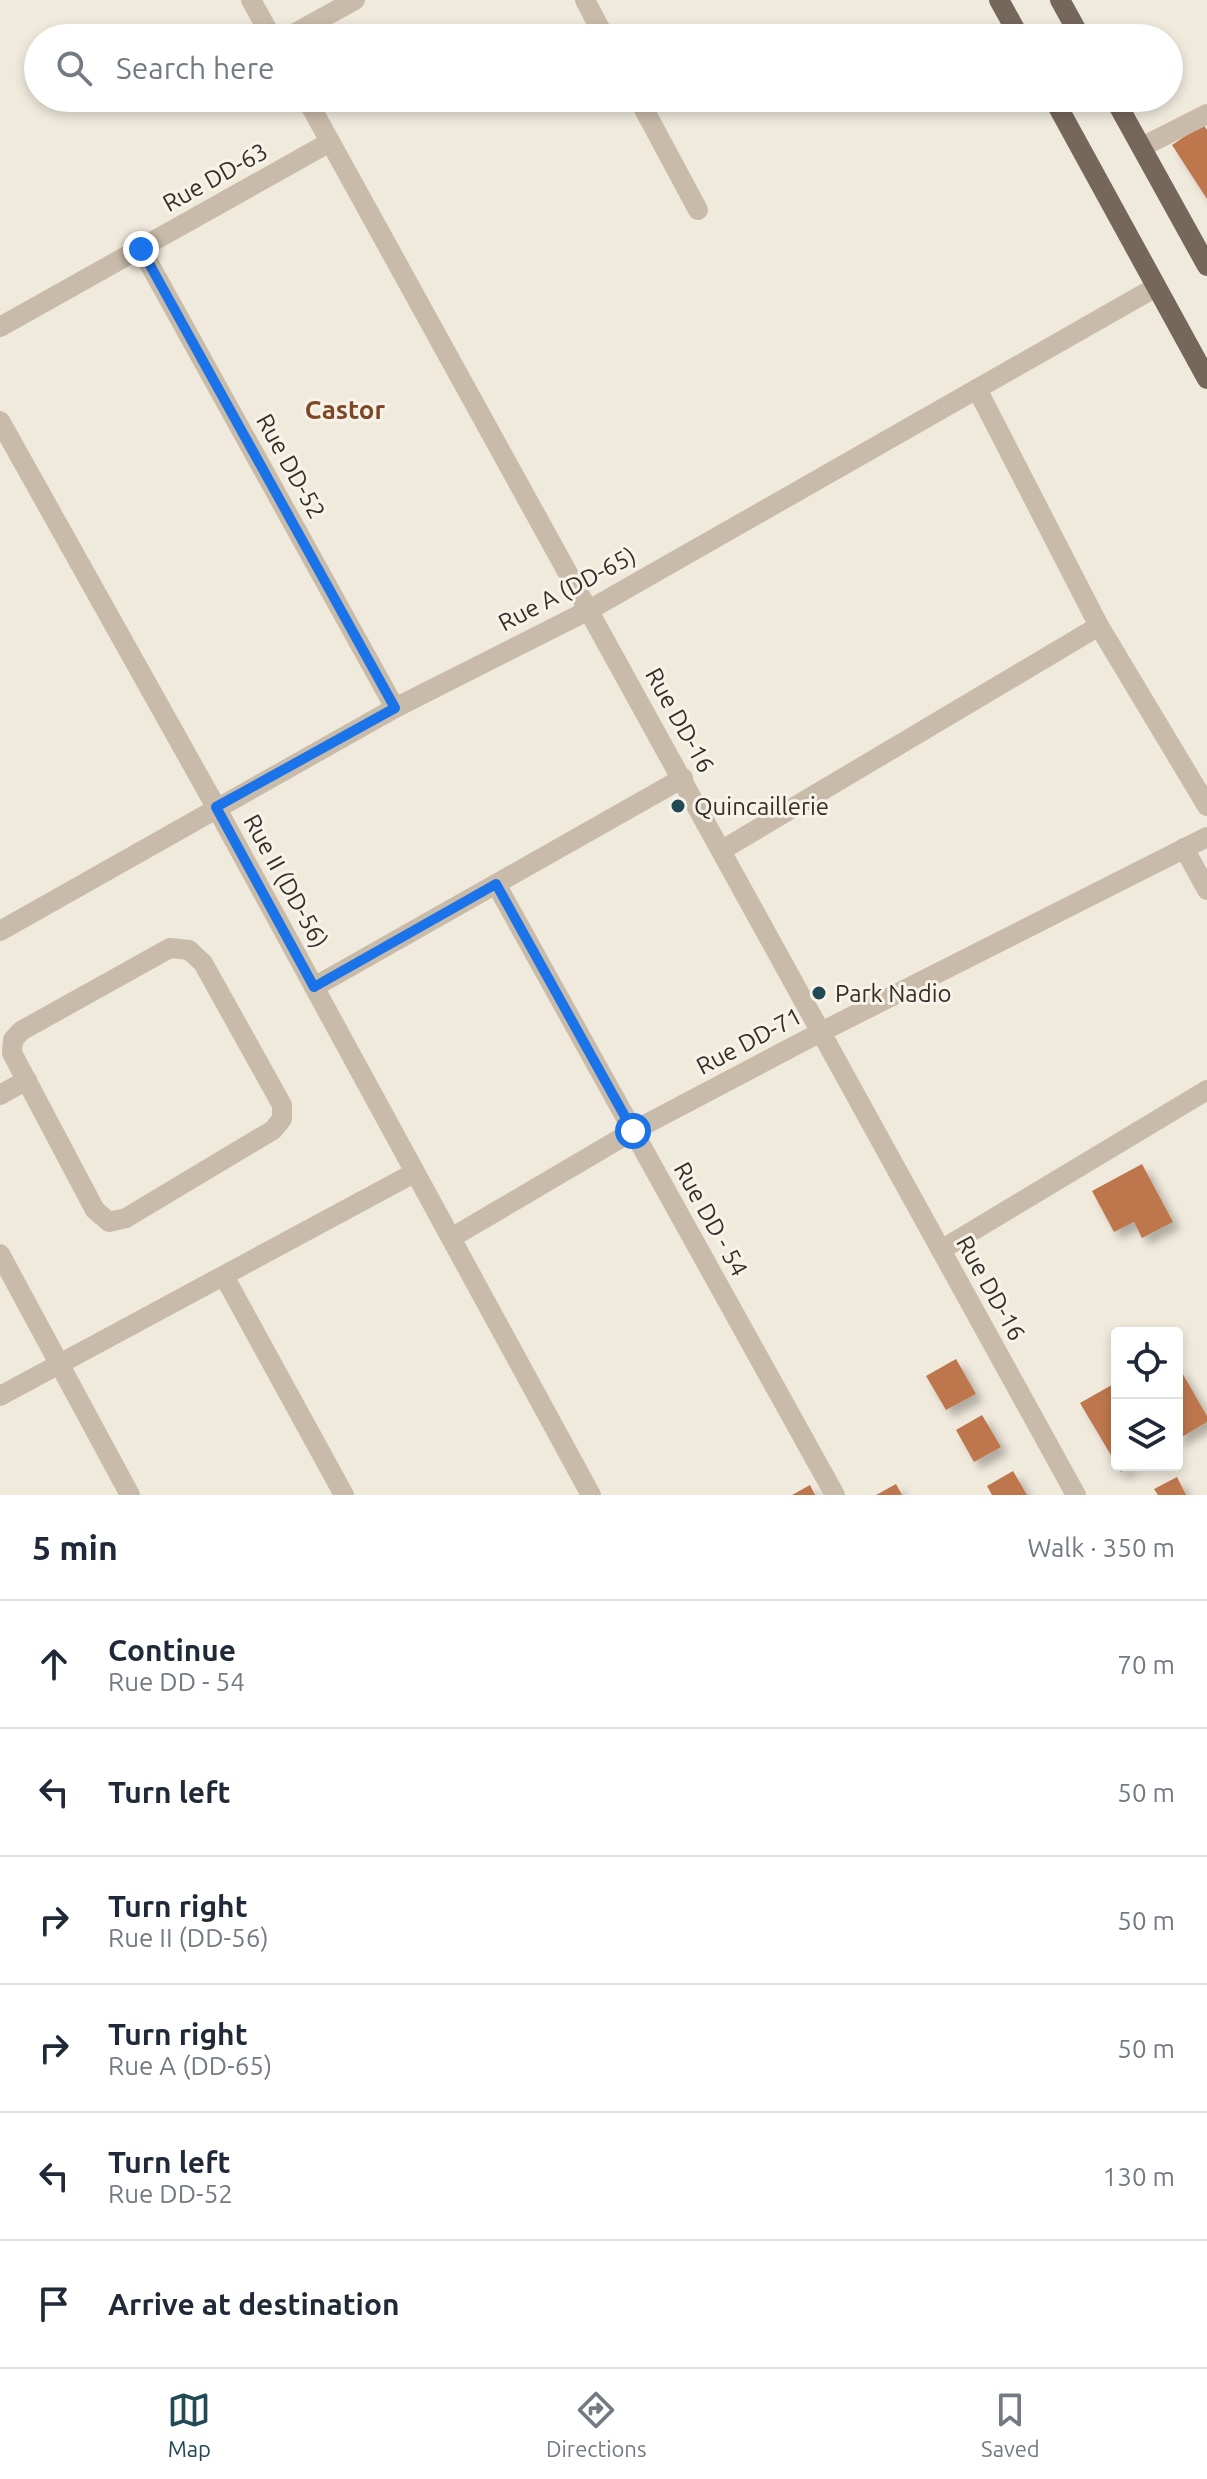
<!DOCTYPE html>
<html lang="en">
<head>
<meta charset="utf-8">
<style>
	:root { --surface:#fff; --page:#f2f2f3; --text:#1f2937; --muted:#747a83; --line:#e0e1e3; --accent:#214a54 }
	body { margin:0; font-family:Ubuntu,sans-serif; background:var(--page); color:var(--text) }
	.controls { position:absolute; right:24px; bottom:24px; display:grid; overflow:hidden; border-radius:8px; box-shadow:0 4px 12px #0003 }
	.controls button { width:72px; height:72px; display:grid; place-items:center; padding:0; border:0; border-bottom:2px solid var(--line); background:var(--surface); color:var(--text); font:40px sans-serif }
	.stop { position:absolute; width:24px; height:24px; margin:-18px; border:6px solid #1a73e8; border-radius:50%; background:#fff }
	.stop.end { background:#1a73e8; border-color:#fff; box-shadow:0 2px 8px #0008 }
	.list { margin:0; padding:0; list-style:none }
	h2 { display:flex; justify-content:space-between; align-items:center; height:104px; margin:0; padding:0 32px; font-size:34px }
	h2 small { font-size:26px; font-weight:400; color:var(--muted) }
	.list li { display:grid; grid-template-columns:52px 1fr auto; gap:24px; align-items:center; box-sizing:border-box; height:128px; padding:0 32px; border-top:2px solid var(--line) }
	.list b { display:block; font-size:30px; white-space:nowrap }
	.list p { margin:0; font-size:26px; white-space:nowrap; color:var(--muted) }
	.list em { font-size:26px; font-style:normal; color:var(--muted) }
	.icon { flex:none; width:44px; height:44px; fill:none; stroke:currentColor; stroke-width:2; stroke-linecap:round; stroke-linejoin:round }
	.map { position:relative; flex:none; width:1207px; height:1495px; overflow:hidden }
	.search { position:absolute; background:var(--surface); box-shadow:0 4px 12px #0003; left:24px; right:24px; top:24px; height:88px; display:flex; align-items:center; gap:20px; box-sizing:border-box; padding:0 28px; border-radius:44px; color:var(--muted); font-size:30px }
	.sheet { height:872px; background:var(--surface) }
	nav { display:flex; justify-content:space-around; align-items:center; box-sizing:border-box; height:112px; border-top:2px solid var(--line); background:var(--surface); font-size:22px; color:var(--muted) }
	nav a { display:grid; justify-items:center; gap:4px }
	nav .on { color:var(--accent) }
	.map>svg:first-child { display:block }
	.building { fill:#be774d; filter:url(#shadow) }
	.lines { fill:none; stroke-linecap:round; stroke-linejoin:round }
	.minor { stroke:#c8bba9; stroke-width:20 }
	.major { stroke:#76675b; stroke-width:20 }
	.route { stroke:#1a73e8; stroke-width:10 }
	.poi-dot { fill:#214a54; stroke:#f8f3e9; stroke-width:3 }
	.labels { text-anchor:middle; dominant-baseline:central; stroke-width:6; stroke-linejoin:round; paint-order:stroke }
	.street-label { font-size:24px; fill:#352e29; stroke:#f8f3e9 }
	.poi-label { font-size:24px; fill:#352e29; stroke:#f8f3e9; text-anchor:start }
	.neighbourhood-label { font-size:26px; font-weight:bold; fill:#7f4727; stroke:#f8f3e9 }
</style>
</head>
<body>
<div class="map">
<svg width="1207" height="1495" viewBox="0 0 1207 1495">
	<defs>
		<filter id="shadow"><feDropShadow dx="7" dy="7" stdDeviation="4" flood-color="#0004"/></filter>
	</defs>
	<rect width="100%" height="100%" fill="#f0eadd"/>
	<g class="building">
		<polygon points="1203,124 1207,130 1207,199 1172,145"/>
		<polygon points="1142,1164 1173,1222 1142,1238 1134,1222 1114,1232 1092,1191"/>
		<polygon points="956,1359 976,1394 946,1410 926,1376"/>
		<polygon points="1177,1364 1207,1416 1207,1422 1177,1440"/>
		<polygon points="1117,1382 1117,1465 1133,1465 1121,1472 1080,1403"/>
		<polygon points="982,1415 1001,1447 974,1462 956,1430"/>
		<polygon points="1013,1471 1027,1495 992,1495 987,1486"/>
		<polygon points="1177,1477 1186,1495 1158,1495 1154,1489"/>
		<polygon points="896,1484 902,1495 876,1495"/>
		<polygon points="810,1485 815,1495 792,1495"/>
	</g>
	<g class="lines">
		<g class="minor">
			<polyline points="251,0 272,38"/>
			<polyline points="585,0 605,38"/>
			<polyline points="286,38 355,0"/>
			<polyline points="306,98 1076,1495"/>
			<polyline points="638,98 698,210"/>
			<polyline points="1142,147 1207,114"/>
			<polyline points="141,249 395,708"/>
			<polyline points="0,327 330,142"/>
			<polyline points="977,389 1099,626 1207,806"/>
			<polyline points="0,421 216,807 591,1495"/>
			<polyline points="1184,848 1207,890"/>
			<polyline points="722,850 1099,626"/>
			<polyline points="496,884 835,1495"/>
			<polyline points="0,931 395,708 589,610 1156,287"/>
			<polygon points="170,948 189,950 203,963 282,1105 282,1119 273,1130 126,1218 109,1222 95,1210 12,1053 13,1040 21,1031"/>
			<polyline points="314,987 683,778"/>
			<polyline points="0,1095 27,1080"/>
			<polyline points="451,1238 633,1131 819,1033 1207,837"/>
			<polyline points="941,1250 1207,1090"/>
			<polyline points="0,1254 130,1495"/>
			<polyline points="224,1276 344,1495"/>
			<polyline points="0,1396 414,1173"/>
		</g>
		<g class="major">
			<polyline points="999,0 1020,38"/>
			<polyline points="1060,0 1081,38"/>
			<polyline points="1053,98 1207,379"/>
			<polyline points="1114,98 1207,266"/>
		</g>
	</g>
	<g class="lines">
		<polyline class="route" points="141,249 395,708 216,807 314,987 496,884 633,1131"/>
	</g>
	<g class="poi-dot">
		<circle cx="678" cy="806" r="8"/>
		<circle cx="819" cy="993" r="8"/>
	</g>
	<g class="labels">
		<g class="street-label">
			<text transform="translate(215 177) rotate(-29)">Rue DD-63</text>
			<text transform="translate(291 466) rotate(61)">Rue DD-52</text>
			<text transform="translate(567 589) rotate(-28)">Rue A (DD-65)</text>
			<text transform="translate(680 720) rotate(61)">Rue DD-16</text>
			<text transform="translate(286 881) rotate(61)">Rue II (DD-56)</text>
			<text transform="translate(749 1041) rotate(-28)">Rue DD-71</text>
			<text transform="translate(711 1219) rotate(61)">Rue DD - 54</text>
			<text transform="translate(991 1288) rotate(61)">Rue DD-16</text>
		</g>
		<g class="poi-label">
			<text x="694" y="806">Quincaillerie</text>
			<text x="835" y="993">Park Nadio</text>
		</g>
		<g class="neighbourhood-label">
			<text x="345" y="409">Castor</text>
		</g>
	</g>
</svg>
<div class="controls">
<button><svg class="icon" aria-label="locate" viewBox="0 0 24 24"><circle cx="12" cy="12" r="6"/><path d="M12 2v4M12 18v4M2 12h4M18 12h4"/></svg></button>
<button><svg class="icon" aria-label="layers" viewBox="0 0 24 24"><path d="M12 4l9 5-9 5-9-5zM3 14l9 5 9-5"/></svg></button>
</div>
<div class="stop" style="left:633px;top:1131px"></div>
<div class="stop end" style="left:141px;top:249px"></div>
<div class="search"><svg class="icon" aria-label="search" viewBox="0 0 24 24"><circle cx="10" cy="10" r="6"/><path d="M15 15l6 6"/></svg>Search here</div>
</div>
<section class="sheet">
<h2>5 min<small>Walk · 350 m</small></h2>
<ul class="list">
<li><svg class="icon" aria-label="ahead" viewBox="0 0 24 24"><path d="M12 20V5M6 11l6-6 6 6"/></svg><div><b>Continue</b><p>Rue DD - 54</p></div><em>70 m</em></li>
<li><svg class="icon" aria-label="left" viewBox="0 0 24 24"><path d="M17 20v-9H6M10 6l-5 5 5 5"/></svg><div><b>Turn left</b></div><em>50 m</em></li>
<li><svg class="icon" aria-label="right" viewBox="0 0 24 24"><path d="M7 20v-9h11M14 6l5 5-5 5"/></svg><div><b>Turn right</b><p>Rue II (DD-56)</p></div><em>50 m</em></li>
<li><svg class="icon" aria-label="right" viewBox="0 0 24 24"><path d="M7 20v-9h11M14 6l5 5-5 5"/></svg><div><b>Turn right</b><p>Rue A (DD-65)</p></div><em>50 m</em></li>
<li><svg class="icon" aria-label="left" viewBox="0 0 24 24"><path d="M17 20v-9H6M10 6l-5 5 5 5"/></svg><div><b>Turn left</b><p>Rue DD-52</p></div><em>130 m</em></li>
<li><svg class="icon" aria-label="arrive" viewBox="0 0 24 24"><path d="M6 21V4h12l-3 4 3 4H6"/></svg><div><b>Arrive at destination</b></div></li>
</ul>
</section>
<nav>
<a class="on"><svg class="icon" aria-label="map" viewBox="0 0 24 24"><path d="M3 6l6-2 6 2 6-2v14l-6 2-6-2-6 2zM9 4v14M15 6v14"/></svg>Map</a>
<a><svg class="icon" aria-label="directions" viewBox="0 0 24 24"><path d="M12 3l9 9-9 9-9-9zM9 14v-3h6M13 9l2 2-2 2"/></svg>Directions</a>
<a><svg class="icon" aria-label="saved" viewBox="0 0 24 24"><path d="M7 4h10v16l-5-4-5 4z"/></svg>Saved</a>
</nav>
</body>
</html>
